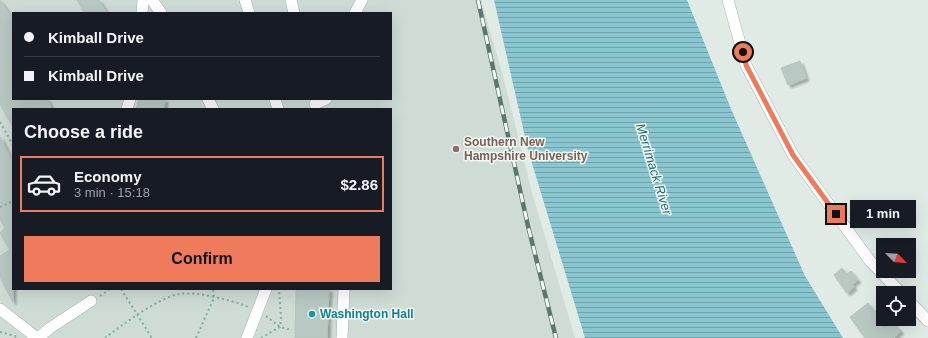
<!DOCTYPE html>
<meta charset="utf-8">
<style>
body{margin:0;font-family:Arial,sans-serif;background:#20242c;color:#f1f3f6;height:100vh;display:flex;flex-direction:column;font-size:15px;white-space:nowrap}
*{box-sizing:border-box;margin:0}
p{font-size:13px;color:#9ea1a6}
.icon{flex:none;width:22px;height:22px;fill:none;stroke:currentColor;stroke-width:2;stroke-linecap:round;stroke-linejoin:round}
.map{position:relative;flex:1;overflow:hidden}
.drawer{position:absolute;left:12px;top:108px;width:380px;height:182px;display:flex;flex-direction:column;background:#171b24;border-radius:0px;box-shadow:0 4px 16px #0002}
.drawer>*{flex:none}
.top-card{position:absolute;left:12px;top:12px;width:380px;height:88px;border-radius:0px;box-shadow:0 4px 16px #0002;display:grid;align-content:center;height:88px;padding:0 12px;background:#171b24}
.needle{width:26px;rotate:114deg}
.tools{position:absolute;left:876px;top:238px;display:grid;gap:8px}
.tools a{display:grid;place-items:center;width:40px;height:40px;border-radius:0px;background:#171b24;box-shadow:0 4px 16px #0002;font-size:20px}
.end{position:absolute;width:18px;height:18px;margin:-9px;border:5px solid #ed7b5c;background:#111;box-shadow:0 0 0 2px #111}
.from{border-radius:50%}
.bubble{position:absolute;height:28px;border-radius:0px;background:#171b24;box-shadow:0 4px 16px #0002;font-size:13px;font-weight:800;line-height:28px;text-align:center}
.top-card b{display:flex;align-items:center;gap:14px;height:38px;font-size:15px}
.top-card b+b{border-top:1px solid #363941}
.top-card i{width:10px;height:10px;background:#f1f3f6}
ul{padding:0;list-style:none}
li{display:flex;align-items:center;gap:12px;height:56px;margin:0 8px 6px;padding:0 4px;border:2px solid transparent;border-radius:0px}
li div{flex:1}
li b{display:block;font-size:15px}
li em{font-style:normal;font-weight:800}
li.selected{border-color:#ed7b5c}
li>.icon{width:36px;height:36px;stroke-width:1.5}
h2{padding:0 12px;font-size:18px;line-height:48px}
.cta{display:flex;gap:8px;margin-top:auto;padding:8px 12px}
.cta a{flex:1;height:46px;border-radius:0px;background:#ed7b5c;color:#111;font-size:16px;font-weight:800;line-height:46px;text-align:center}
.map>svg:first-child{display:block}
.built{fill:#cfdbd5;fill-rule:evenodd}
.water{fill:url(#water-rules)}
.building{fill:#b9c8c2;stroke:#b3c4bd;filter:url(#shadow)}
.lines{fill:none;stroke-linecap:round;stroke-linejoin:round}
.minor-casing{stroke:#a4b3ad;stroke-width:12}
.path{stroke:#82ae9e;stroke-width:2;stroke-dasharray:2 3;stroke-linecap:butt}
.minor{stroke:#fff;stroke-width:11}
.rail-casing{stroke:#5c776e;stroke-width:4.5}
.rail{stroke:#f1f8f4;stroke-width:3;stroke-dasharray:9;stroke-linecap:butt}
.route{stroke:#ed7b5c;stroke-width:5}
.education-dot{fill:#8d6e63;stroke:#f1f8f4;stroke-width:1.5}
.culture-dot{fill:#0f9aa8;stroke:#f1f8f4;stroke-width:1.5}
.labels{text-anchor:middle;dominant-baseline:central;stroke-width:3;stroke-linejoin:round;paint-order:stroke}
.education-label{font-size:12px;font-weight:bold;fill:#785e54;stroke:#f1f8f4;text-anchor:start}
.culture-label{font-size:12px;font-weight:bold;fill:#0d838f;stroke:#f1f8f4;text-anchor:start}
.water-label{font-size:13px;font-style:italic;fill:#1e6975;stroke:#f1f8f4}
</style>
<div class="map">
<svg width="928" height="338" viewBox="0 0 928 338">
<defs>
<pattern id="water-rules" width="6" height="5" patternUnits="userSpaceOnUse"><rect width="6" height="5" fill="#8ac6cf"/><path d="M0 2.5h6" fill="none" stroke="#70a2a9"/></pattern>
<filter id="shadow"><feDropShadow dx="3" dy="3" stdDeviation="1" flood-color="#0004"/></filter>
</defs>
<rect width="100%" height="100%" fill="#e1ebe6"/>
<path class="built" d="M 0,0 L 481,0 L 502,72 L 531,189 L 575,338 L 0,338 ZM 13,13 L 391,13 L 391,99 L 13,99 ZM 13,109 L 391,109 L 391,289 L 13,289 Z"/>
<path class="water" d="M 494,0 L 687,0 L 731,109 L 805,276 L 843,338 L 585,338 L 528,150 Z"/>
<path class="building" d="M 0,0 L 13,19 L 13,99 L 47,99 L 52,109 L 13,109 L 13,127 L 0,104 Z
M 77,0 L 99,0 L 107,13 L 85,13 Z
M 800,61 L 806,78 L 788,85 L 781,68 Z
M 139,99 L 165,99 L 164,109 L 136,109 Z
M 0,137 L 13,162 L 13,302 L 0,277 L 0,256 L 10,250 L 0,233 L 5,228 L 0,219 Z
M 842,268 L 847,274 L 851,271 L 858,280 L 852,284 L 854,287 L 847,293 L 834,275 Z
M 296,289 L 329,289 L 327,338 L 295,338 Z
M 868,303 L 874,312 L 883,305 L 883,329 L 891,321 L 901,331 L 893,338 L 865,338 L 850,317 Z"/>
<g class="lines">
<g class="minor-casing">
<path id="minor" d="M 152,0 L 161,13
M 245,0 L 249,13
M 291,0 L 294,13
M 728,0 L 746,65 L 793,155 L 870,261 L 901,293
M 142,13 L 143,0
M 355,13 L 362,0
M 208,99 L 213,109
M 275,99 L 278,109
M 315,104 L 326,99
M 127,109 L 130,99
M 909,301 L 928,321
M 0,309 L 37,338
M 38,338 L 50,328 L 91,301
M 247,338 L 266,289
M 342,338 L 344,289"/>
</g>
<path class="path" d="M 0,122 L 13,145
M 0,207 L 13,201
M 121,289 L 152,338
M 100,296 L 110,289
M 266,316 L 280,327 L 292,330
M 0,332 L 18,337
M 105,338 C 122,325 158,298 179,294 C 196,291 232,300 248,307
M 196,338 L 214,298 L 213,289
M 261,338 L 280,327 L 281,317 L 279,289"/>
<use href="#minor" class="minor"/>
<g class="rail-casing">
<path id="rail" d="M 478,0 L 528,226 L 556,338"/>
</g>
<use href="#rail" class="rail"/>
</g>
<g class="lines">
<path class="route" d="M 743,52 L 746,65 L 793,155 L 836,214"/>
</g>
<circle class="education-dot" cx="456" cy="149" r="4"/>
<circle class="culture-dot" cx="312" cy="314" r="4"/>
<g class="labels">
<g class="education-label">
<text x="464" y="142">Southern New<tspan x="464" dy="14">Hampshire University</tspan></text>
</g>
<g class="culture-label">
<text x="320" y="314">Washington Hall</text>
</g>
<g class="water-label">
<text transform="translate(654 169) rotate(73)">Merrimack River</text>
</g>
</g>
</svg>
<div class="tools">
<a><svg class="needle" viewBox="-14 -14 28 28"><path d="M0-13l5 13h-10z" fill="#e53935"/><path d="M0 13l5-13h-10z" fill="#9ea1a6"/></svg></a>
<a><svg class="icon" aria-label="locate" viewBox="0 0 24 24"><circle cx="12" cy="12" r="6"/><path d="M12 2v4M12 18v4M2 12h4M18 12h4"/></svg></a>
</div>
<i class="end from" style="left:743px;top:52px"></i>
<i class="end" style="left:836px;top:214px"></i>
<div class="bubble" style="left:850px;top:200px;width:66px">1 min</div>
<div class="top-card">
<b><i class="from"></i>Kimball Drive</b>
<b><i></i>Kimball Drive</b>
</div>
<section class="drawer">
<h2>Choose a ride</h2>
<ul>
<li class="selected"><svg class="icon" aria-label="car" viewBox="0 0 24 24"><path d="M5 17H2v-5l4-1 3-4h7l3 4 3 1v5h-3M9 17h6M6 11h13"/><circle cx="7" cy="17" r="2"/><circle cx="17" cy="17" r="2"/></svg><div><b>Economy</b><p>3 min · 15:18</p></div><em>$2.86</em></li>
</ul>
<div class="cta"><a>Confirm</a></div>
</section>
</div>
